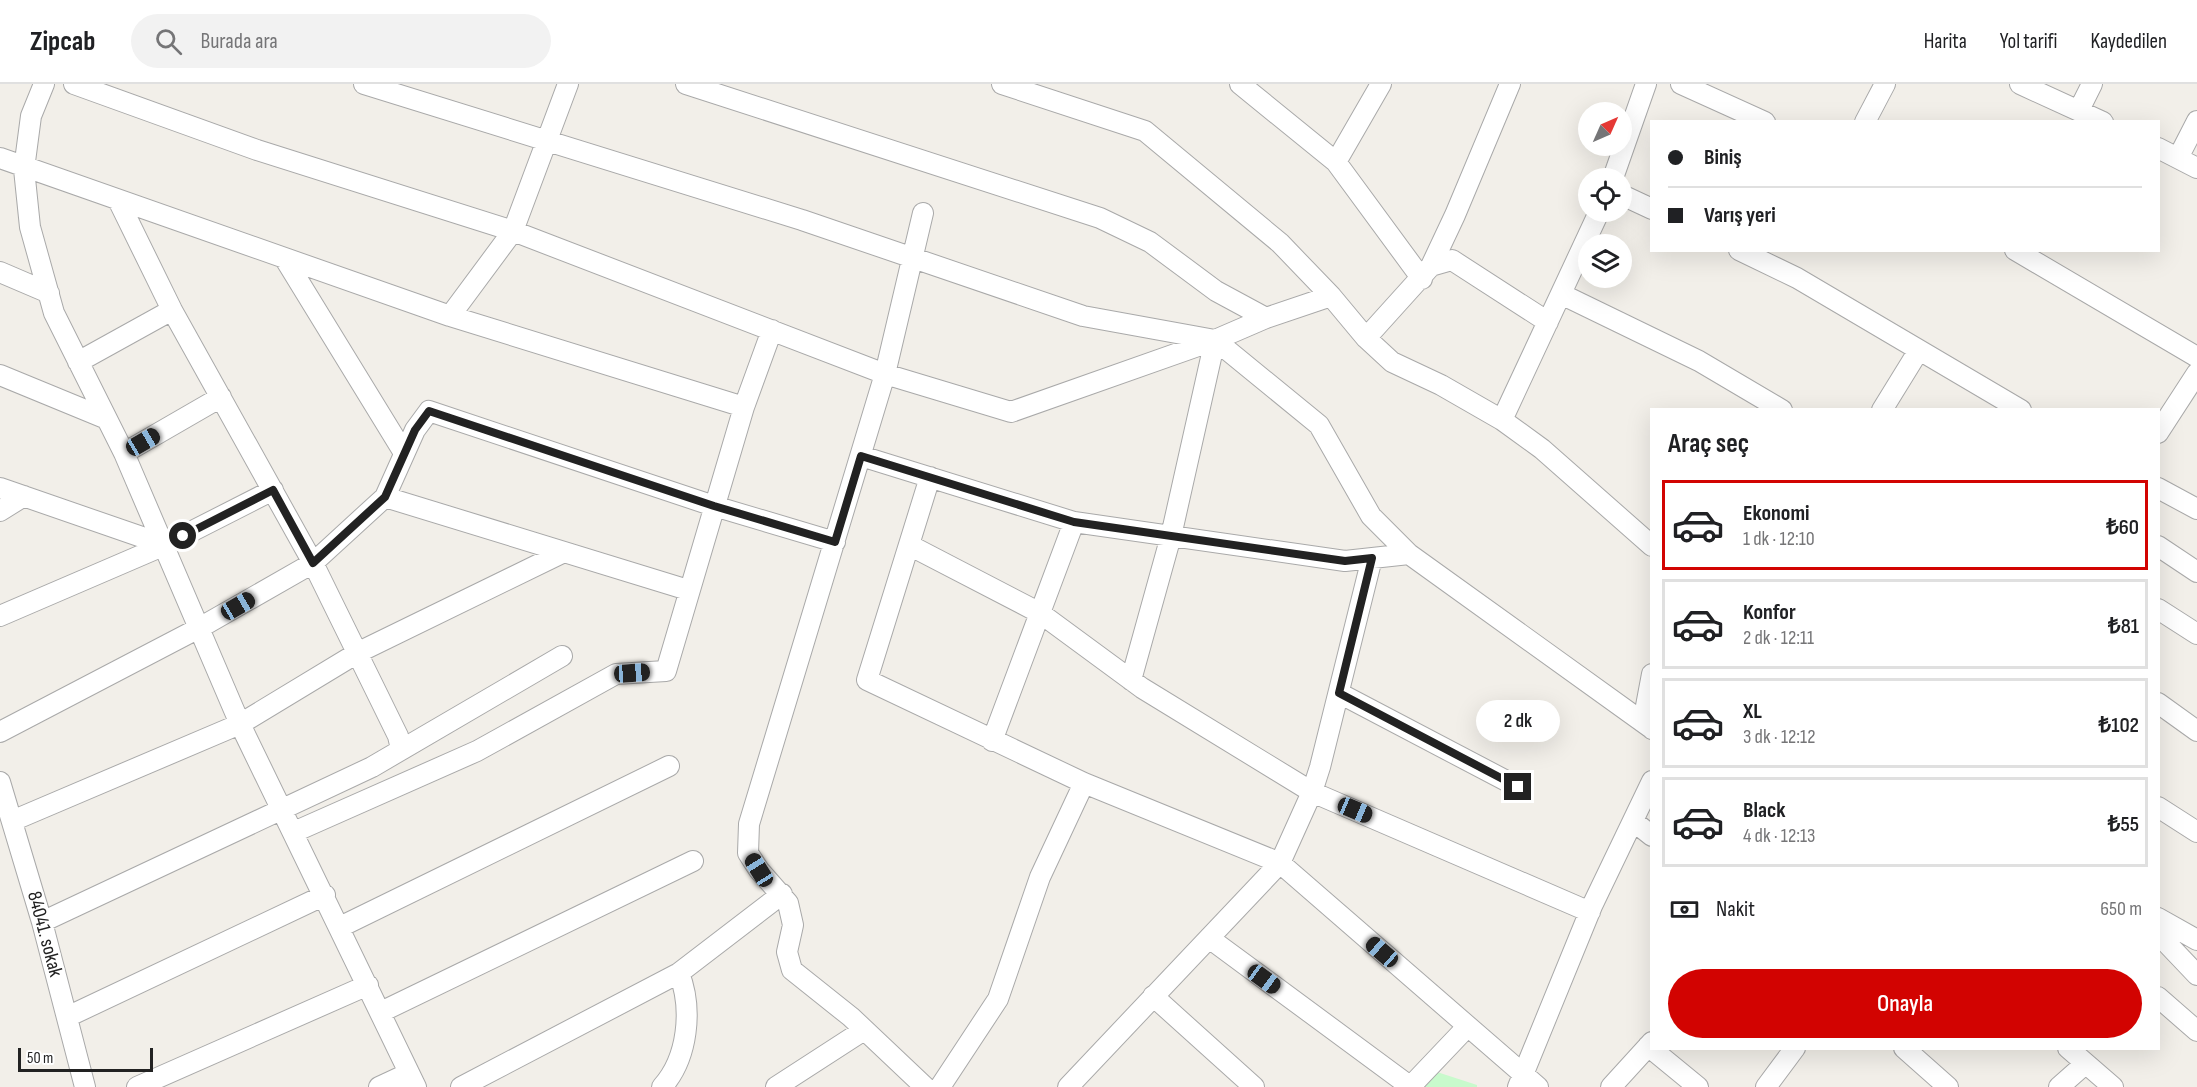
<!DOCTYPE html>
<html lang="tr">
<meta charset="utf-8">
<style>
body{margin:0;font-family:"Sofia Sans Condensed",sans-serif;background:#f2f2f2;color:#202124;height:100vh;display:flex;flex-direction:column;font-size:22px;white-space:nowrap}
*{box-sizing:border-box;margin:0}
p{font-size:20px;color:#757577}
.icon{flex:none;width:33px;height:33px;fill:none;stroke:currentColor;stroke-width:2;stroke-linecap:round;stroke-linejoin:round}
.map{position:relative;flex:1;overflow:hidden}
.side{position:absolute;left:1650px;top:324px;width:510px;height:642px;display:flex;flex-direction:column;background:#fff;border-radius:0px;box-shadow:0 6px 24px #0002}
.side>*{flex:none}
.banner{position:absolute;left:1650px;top:36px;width:510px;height:132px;border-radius:0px;box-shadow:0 6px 24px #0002;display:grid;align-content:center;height:132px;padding:0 18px;background:#fff}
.needle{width:39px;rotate:45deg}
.fabs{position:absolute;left:1578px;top:18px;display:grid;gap:12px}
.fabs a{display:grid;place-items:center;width:54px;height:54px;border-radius:50%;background:#fff;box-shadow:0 6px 24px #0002;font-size:30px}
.scale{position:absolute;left:18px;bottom:15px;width:135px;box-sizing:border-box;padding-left:6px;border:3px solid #222;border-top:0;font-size:16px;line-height:21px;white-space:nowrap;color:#222;-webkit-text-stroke:4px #fff;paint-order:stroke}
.end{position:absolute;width:27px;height:27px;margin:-14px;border:8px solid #222;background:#fff;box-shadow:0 0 0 3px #fff}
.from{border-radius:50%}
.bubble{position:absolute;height:42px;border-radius:21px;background:#fff;box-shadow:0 6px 24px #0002;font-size:20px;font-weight:600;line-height:42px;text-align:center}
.car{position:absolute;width:18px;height:36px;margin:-18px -9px;border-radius:8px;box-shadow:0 0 4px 2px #0007;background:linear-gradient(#222 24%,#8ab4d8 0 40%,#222 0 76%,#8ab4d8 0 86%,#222 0)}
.banner b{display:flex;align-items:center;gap:21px;height:57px;font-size:22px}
.banner b+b{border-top:2px solid #e0e0e0}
.banner i{width:15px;height:15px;background:#202124}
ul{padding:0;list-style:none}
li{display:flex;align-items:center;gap:18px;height:90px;margin:0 12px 9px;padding:0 6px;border:3px solid #e0e0e0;border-radius:0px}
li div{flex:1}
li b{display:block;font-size:22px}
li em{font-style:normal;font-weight:600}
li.active{border-color:#d20301}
li>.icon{width:54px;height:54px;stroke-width:1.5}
h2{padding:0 18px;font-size:27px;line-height:72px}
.pay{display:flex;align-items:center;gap:15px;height:66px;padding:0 18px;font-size:22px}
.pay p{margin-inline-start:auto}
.cta{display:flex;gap:12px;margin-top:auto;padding:12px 18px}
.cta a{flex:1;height:69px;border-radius:36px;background:#d20301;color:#fff;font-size:24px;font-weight:600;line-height:69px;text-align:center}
header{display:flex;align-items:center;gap:36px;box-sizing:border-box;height:84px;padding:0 30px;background:#fff;border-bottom:2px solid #e0e0e0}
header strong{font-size:28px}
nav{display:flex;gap:33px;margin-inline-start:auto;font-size:21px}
.search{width:420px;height:54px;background:#f2f2f2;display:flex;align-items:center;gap:15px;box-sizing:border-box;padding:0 21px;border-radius:33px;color:#757577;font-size:22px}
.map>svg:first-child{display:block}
.park{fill:#c8facc}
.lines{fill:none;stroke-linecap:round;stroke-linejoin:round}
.minor-casing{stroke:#a9a9a9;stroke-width:22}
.minor{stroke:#fff;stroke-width:20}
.route{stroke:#222;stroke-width:8}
.labels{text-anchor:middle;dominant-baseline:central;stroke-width:4.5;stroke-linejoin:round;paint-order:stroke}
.street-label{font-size:20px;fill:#222;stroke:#fff}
</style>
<header>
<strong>Zipcab</strong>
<div class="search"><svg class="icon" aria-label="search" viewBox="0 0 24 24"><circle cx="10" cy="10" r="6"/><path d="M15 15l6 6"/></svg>Burada ara</div>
<nav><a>Harita</a><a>Yol tarifi</a><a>Kaydedilen</a></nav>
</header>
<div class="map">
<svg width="2197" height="1003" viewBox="0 0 2197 1003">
<rect width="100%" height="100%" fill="#f2efe9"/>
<path class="park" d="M 1437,988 L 1477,1001 L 1477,1003 L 1423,1003 Z"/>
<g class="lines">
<g class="minor-casing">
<path id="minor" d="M 44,0 L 31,32 L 24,85 L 30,143 L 54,229 L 124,369 L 240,640 L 416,1003
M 74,0 L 257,66 L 513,147 L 885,290 L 1011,328 L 1215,256
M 364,0 L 802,136 L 1083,232 L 1215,256 L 1266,234
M 686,0 L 1100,134 L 1150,158 L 1216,207 L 1266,234 L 1331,212
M 1002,0 L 1145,47 L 1280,159 L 1331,212 L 1366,254 L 1392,278 L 1441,301 L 1502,336 L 1542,365 L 1652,462
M 1240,0 L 1336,78 L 1422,195
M 1681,0 L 1765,38
M 2020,0 L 2103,38
M 2079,26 L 2092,0
M 1865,38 L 1885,0
M 2158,64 L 2197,84
M 0,74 L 450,232 L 744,323
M 2178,74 L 2197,37
M 1336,78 L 1381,0
M 1613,94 L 1646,0
M 1622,111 L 1652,125
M 119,118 L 172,226 L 313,479 L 398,652 L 401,665
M 923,129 L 885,290 L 749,740 L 748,769 L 759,786 L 788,819 L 793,841 L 787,868 L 792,886 L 851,933 L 925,1003
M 1739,166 L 1797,194 L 2021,326
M 2015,166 L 2197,273
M 285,175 L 404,369
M 1431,182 L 1452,176 L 1548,238
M 0,188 L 49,209
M 1561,210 L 1699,277 L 1782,326
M 450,232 L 513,147 L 568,0
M 1366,254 L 1431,182 L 1455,131 L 1510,0
M 78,278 L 172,226
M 0,291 L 107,335
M 1882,326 L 1919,266
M 1502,336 L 1599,128
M 2158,349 L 2197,289
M 124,369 L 221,313
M 861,372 L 1074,438 L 1345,477 L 1409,470
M 930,393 L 867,596 L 1084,699 L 1280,779 L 1538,1003
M 0,404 L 165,461
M 2158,404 L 2197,425
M 385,413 L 688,506
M 0,427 L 24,412
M 909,461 L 1040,529 L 1142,604 L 1312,708 L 1590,828
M 2158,462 L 2197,488
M 2158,525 L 2197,550
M 0,532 L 165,461 L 273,406
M 1652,590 L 1646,622 L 1652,645
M 1131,596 L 1171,452 L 1215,256 L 1319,341 L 1371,432 L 1409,470 L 1651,644
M 1339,609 L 1518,703
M 2158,619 L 2197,647
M 0,648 L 201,543 L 313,479 L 385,413 L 415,346 L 429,327 L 714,422 L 835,458
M 992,657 L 1074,438
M 0,698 L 42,838 L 85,1003
M 2158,723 L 2197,748
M 12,737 L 240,640 L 359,568 L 564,468
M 1633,737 L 1652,752
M 294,748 L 477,667 L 616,590 L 666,587 L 744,323 L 772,246
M 2158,834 L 2197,856
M 42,838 L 372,683 L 562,572
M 340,843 L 669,682
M 2158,850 L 2197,891
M 1209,854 L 1411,1003
M 1153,912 L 1254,1003
M 2158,913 L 2197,947
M 381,928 L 693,777
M 67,933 L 325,811
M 1648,962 L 1698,1003
M 1904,964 L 1948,1003
M 2068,964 L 2113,1003
M 137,1003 L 368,901
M 379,1003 L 409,989
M 461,1003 L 679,889 L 782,810
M 662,1003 C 688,974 693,925 679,889
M 776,1003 L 864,946
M 940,1003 L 998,915 L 1040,793 L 1084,699
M 1068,1003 L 1280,779 L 1312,708 L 1320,683 L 1372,474
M 1410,1003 L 1467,943
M 1518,1003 L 1592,822 L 1652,697
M 1611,1003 L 1652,958
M 1766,1003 L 1795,964
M 2059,1003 L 2085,980"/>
</g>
<use href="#minor" class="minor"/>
</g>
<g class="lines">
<path class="route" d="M 183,452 L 273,406 L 313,479 L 385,413 L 415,346 L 429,327 L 714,422 L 835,458 L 861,372 L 1074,438 L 1345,477 L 1372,474 L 1339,609 L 1518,703"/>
</g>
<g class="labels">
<g class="street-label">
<text transform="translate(45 850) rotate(75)">84041. sokak</text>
</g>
</g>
</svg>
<div class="fabs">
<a><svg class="needle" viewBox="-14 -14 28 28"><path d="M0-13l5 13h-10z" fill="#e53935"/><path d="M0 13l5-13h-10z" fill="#757577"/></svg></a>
<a><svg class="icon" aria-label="locate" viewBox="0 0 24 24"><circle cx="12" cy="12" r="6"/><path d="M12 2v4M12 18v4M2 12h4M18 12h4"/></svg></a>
<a><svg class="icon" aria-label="layers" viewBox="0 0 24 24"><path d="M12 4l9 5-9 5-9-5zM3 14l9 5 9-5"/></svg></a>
</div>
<div class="scale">50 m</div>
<i class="end from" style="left:183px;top:452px"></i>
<i class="end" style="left:1518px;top:703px"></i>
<div class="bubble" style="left:1476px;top:616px;width:84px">2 dk</div>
<i class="car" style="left:143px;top:358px;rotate:60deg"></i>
<i class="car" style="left:238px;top:522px;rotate:60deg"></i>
<i class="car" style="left:632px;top:589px;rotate:86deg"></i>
<i class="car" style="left:1355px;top:726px;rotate:113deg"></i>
<i class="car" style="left:759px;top:786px;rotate:328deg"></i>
<i class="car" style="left:1382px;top:868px;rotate:311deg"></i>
<i class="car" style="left:1264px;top:895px;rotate:126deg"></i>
<div class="banner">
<b><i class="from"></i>Biniş</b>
<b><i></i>Varış yeri</b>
</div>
<section class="side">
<h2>Araç seç</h2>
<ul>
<li class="active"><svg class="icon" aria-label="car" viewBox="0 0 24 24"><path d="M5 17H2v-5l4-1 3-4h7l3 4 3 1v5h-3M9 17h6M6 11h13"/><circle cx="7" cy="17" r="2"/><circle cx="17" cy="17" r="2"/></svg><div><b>Ekonomi</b><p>1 dk · 12:10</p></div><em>₺60</em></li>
<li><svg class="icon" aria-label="car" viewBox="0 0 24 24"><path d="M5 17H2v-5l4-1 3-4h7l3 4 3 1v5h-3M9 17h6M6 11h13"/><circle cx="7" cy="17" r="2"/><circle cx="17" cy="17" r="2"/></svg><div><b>Konfor</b><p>2 dk · 12:11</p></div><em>₺81</em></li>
<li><svg class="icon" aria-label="car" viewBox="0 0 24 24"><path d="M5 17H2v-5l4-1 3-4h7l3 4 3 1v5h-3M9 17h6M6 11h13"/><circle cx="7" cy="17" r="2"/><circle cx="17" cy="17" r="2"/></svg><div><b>XL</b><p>3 dk · 12:12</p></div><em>₺102</em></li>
<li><svg class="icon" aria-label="car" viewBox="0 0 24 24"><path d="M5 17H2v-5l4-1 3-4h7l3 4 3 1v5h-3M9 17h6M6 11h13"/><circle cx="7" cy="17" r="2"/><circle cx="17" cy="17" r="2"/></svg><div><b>Black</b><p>4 dk · 12:13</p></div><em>₺55</em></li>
</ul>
<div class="pay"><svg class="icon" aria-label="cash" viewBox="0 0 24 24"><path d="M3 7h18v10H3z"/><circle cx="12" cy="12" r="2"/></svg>Nakit<p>650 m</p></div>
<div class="cta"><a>Onayla</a></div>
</section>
</div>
